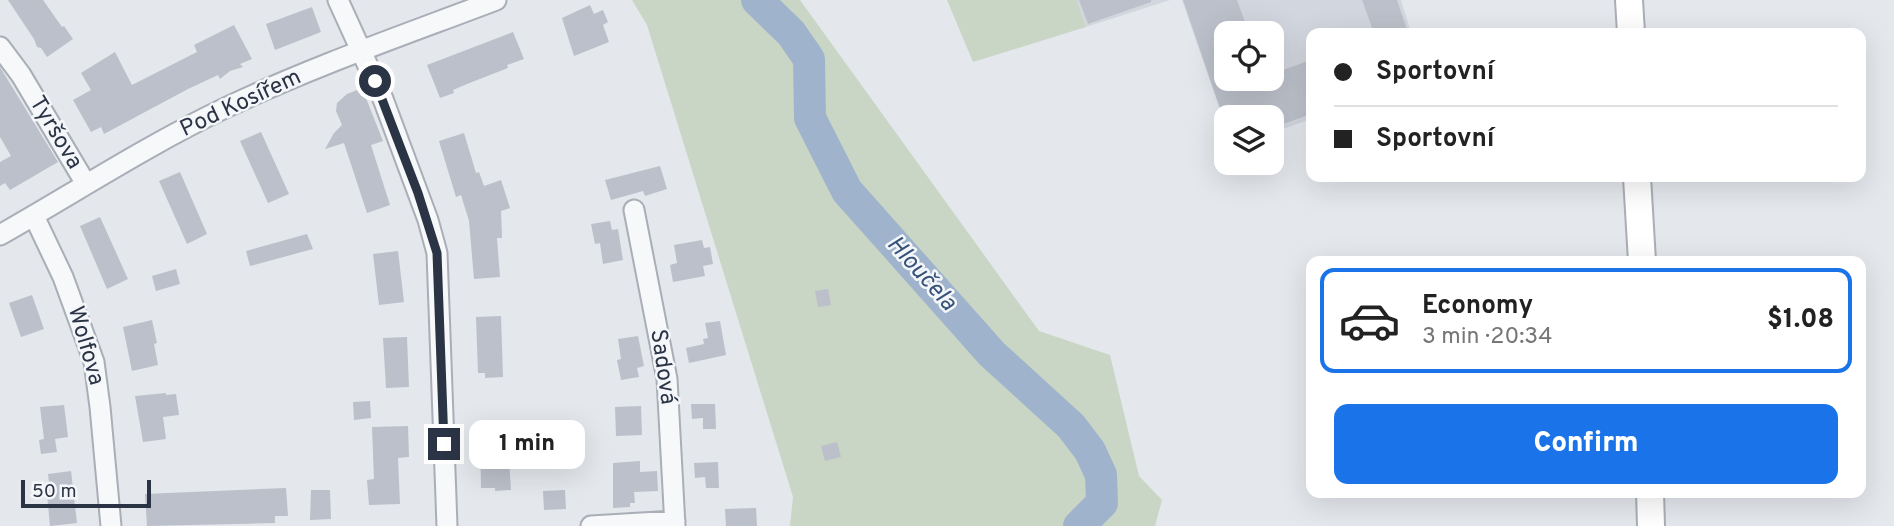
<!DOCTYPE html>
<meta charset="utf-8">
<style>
body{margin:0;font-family:Overpass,sans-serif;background:#f2f2f2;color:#222;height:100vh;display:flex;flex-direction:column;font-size:26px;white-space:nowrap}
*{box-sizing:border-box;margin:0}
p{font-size:23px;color:#767676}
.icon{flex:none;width:38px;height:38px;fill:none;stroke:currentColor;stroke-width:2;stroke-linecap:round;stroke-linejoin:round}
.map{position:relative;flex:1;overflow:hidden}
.details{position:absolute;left:1306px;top:256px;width:560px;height:242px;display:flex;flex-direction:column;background:#fff;border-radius:14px;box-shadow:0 7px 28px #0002}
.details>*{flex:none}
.guide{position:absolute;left:1306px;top:28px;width:560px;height:154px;border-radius:14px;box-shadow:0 7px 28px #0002;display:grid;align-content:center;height:154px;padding:0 28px;background:#fff}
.tools{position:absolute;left:1214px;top:21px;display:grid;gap:14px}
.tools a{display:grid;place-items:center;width:70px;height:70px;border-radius:14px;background:#fff;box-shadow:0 7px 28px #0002;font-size:35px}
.scale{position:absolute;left:21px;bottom:18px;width:130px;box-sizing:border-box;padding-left:7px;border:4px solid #2b3445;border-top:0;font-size:19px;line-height:24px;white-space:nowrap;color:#2b3445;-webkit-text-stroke:5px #f4f6f9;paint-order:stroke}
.end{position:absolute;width:32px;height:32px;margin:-16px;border:9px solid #2b3445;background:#fff;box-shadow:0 0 0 4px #fff}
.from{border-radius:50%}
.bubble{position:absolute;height:49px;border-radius:14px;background:#fff;box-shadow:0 7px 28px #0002;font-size:23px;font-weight:800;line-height:49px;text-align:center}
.guide b{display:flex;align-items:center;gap:24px;height:66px;font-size:26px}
.guide b+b{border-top:2px solid #e0e0e0}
.guide i{width:18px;height:18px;background:#222}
ul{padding:12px 0 0;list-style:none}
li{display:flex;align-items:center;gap:21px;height:105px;margin:0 14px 10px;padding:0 14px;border:4px solid transparent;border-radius:14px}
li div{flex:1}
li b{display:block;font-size:26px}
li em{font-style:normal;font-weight:800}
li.active{border-color:#1a73e8}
li>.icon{width:63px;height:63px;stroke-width:1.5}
.action{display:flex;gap:14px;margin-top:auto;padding:14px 28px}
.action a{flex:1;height:80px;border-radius:14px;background:#1a73e8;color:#fff;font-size:28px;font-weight:800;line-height:80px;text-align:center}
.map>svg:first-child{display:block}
.built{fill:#d2d6de;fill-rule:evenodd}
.green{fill:#c9d6c5}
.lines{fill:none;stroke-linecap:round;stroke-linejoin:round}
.river{stroke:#9fb4cc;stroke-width:32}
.building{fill:#bbc0ca}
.street-casing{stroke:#a9aeb7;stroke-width:23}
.secondary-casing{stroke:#a9aeb7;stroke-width:30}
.street{stroke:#f7f8fa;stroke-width:19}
.secondary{stroke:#fff;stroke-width:26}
.route{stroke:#2b3445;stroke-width:9}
.labels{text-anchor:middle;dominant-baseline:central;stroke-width:5;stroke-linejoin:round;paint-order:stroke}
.street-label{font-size:23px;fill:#2b3445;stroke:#f4f6f9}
.water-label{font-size:24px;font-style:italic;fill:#34527a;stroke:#f4f6f9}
</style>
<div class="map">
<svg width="1894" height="526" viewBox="0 0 1894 526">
<rect width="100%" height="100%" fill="#e4e7ec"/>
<path class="built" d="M 1077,0 L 1170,0 L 1086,27 Z
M 1182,0 L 1401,0 L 1411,33 L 1311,33 L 1311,119 L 1272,133 L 1272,117 L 1227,117 L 1227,130 ZM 1227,33 L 1272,33 L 1272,79 L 1227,79 Z"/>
<path class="green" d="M 632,0 L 800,0 L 1039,331 L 1110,355 L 1139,476 L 1162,500 L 1155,526 L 790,526 L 793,497 L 647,25 Z
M 947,0 L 1077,0 L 1086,27 L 973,62 Z"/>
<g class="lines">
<path class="river" d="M 757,0 L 791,33 L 809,59 L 810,118 L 847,191 L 992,354 L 1071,426 L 1090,451 L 1101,475 L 1102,503 L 1079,526"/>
</g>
<path class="building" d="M 8,0 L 43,0 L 62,27 L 64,26 L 73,39 L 47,57 L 41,48 L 37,47 L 34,39 Z
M 1079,0 L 1151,0 L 1151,2 L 1088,24 Z
M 1183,0 L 1237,0 L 1249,33 L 1227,33 L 1227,79 L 1272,79 L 1272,74 L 1311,60 L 1311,114 L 1272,128 L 1272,117 L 1223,117 Z
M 1362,0 L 1397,0 L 1408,33 L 1374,33 Z
M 590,5 L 594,14 L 603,10 L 608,22 L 603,25 L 609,42 L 574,56 L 562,18 Z
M 312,7 L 321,32 L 275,50 L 266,24 Z
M 234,25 L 252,59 L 240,64 L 243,67 L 230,71 L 220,79 L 218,75 L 188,89 L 104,134 L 101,127 L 91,132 L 73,100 L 91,90 L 81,73 L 115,52 L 132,85 L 197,52 L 194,45 Z
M 513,32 L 524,59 L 507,65 L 508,68 L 467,84 L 453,90 L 454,93 L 440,98 L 427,65 Z
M 0,67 L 58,162 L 10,190 L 5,183 L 0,186 L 0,162 L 11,156 L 0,137 Z
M 362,88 L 383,141 L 371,145 L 390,205 L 367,213 L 344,143 L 325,149 L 334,133 L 342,125 L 336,111 L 337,103 L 347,94 Z
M 261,132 L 289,194 L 268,203 L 240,141 Z
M 464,133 L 476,173 L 479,172 L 484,186 L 501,180 L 510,208 L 501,211 L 502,238 L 497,238 L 500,277 L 474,279 L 469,221 L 461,195 L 456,197 L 439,141 Z
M 660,166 L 667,189 L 645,196 L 643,191 L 611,200 L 605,180 Z
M 180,172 L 207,234 L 187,244 L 159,181 Z
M 100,217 L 128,279 L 107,289 L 80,226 Z
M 610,221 L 612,230 L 618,229 L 623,260 L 603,264 L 600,243 L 595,244 L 591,224 Z
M 307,234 L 313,249 L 250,266 L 246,251 Z
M 702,240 L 704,248 L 710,247 L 713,264 L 703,266 L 705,276 L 673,282 L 670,265 L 677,263 L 674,245 Z
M 398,251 L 404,302 L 379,305 L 373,254 Z
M 176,269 L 180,284 L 156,291 L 152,276 Z
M 828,289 L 831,305 L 818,307 L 815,291 Z
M 32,295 L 44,329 L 21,337 L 9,303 Z
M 501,316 L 503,377 L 485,378 L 485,373 L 478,373 L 476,317 Z
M 152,320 L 157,343 L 154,344 L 158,365 L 132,371 L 123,327 Z
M 720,321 L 726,355 L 689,363 L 686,348 L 704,344 L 703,339 L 708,338 L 705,323 Z
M 638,336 L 644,366 L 637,368 L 639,377 L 621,380 L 617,360 L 621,359 L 618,339 Z
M 407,337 L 409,387 L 386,388 L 383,338 Z
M 166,393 L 166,395 L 176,394 L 179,415 L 163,417 L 166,439 L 143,442 L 135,396 Z
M 370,401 L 371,418 L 354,420 L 353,402 Z
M 691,404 L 715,404 L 716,429 L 703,429 L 703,418 L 692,419 Z
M 64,405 L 68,437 L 55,439 L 57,452 L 41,454 L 39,440 L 44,439 L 40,407 Z
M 641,406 L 642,435 L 616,436 L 615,407 Z
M 408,426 L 409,457 L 398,458 L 400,504 L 369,505 L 367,480 L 374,479 L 372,427 Z
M 504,431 L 506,460 L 509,460 L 511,490 L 495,491 L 495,488 L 481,488 L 480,436 L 488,436 L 488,432 Z
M 837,442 L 841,457 L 825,461 L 821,446 Z
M 640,461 L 640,472 L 657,471 L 658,491 L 634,492 L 635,503 L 630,503 L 630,507 L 613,508 L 613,463 Z
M 718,462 L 719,488 L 706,488 L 705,477 L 695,478 L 694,463 Z
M 71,471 L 77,523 L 50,526 L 46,484 L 49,483 L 48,474 Z
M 286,488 L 288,516 L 275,516 L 275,523 L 147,526 L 145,494 Z
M 311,490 L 330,490 L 331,519 L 310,520 Z
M 565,490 L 566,509 L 544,510 L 543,491 Z
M 756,508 L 757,526 L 726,526 L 725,509 Z"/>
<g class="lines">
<g class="street-casing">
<path id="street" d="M 338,0 L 383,99 L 428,220 L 437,253 L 447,526
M 0,47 L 21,75 L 86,184
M 634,210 L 667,379 L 675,526
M 34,216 L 63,277 L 94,362 L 100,407 L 111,526
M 0,235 C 74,193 146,146 223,109 C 311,67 404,35 496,0
M 591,526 L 675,521"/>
</g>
<g class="secondary-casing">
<path id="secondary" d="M 1629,0 L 1631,33
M 1637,177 L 1642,261
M 1650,492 L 1651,526"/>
</g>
<use href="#street" class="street"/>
<use href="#secondary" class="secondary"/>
</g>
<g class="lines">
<path class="route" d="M 375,81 L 418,193 L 437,253 L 444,444"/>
</g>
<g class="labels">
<g class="street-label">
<text transform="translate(241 104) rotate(-25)">Pod Kosířem</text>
<text transform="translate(55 133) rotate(59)">Tyršova</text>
<text transform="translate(85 346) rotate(74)">Wolfova</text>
<text transform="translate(662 367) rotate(82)">Sadová</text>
</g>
<g class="water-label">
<text transform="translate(921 274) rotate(48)">Hloučela</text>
</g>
</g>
</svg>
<div class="tools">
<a><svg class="icon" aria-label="locate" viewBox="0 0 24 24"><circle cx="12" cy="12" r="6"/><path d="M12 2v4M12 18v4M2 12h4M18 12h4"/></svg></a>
<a><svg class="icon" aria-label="layers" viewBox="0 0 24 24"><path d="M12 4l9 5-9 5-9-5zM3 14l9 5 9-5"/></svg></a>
</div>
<div class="scale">50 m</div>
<i class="end from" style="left:375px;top:81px"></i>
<i class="end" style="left:444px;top:444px"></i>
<div class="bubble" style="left:469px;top:420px;width:116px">1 min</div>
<div class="guide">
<b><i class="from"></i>Sportovní</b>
<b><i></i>Sportovní</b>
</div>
<section class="details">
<ul>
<li class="active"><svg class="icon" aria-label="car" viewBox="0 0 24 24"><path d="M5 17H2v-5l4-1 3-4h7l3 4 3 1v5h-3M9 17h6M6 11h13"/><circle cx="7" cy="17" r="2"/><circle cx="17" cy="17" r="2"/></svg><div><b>Economy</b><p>3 min · 20:34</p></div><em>$1.08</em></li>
</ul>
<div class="action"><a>Confirm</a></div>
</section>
</div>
